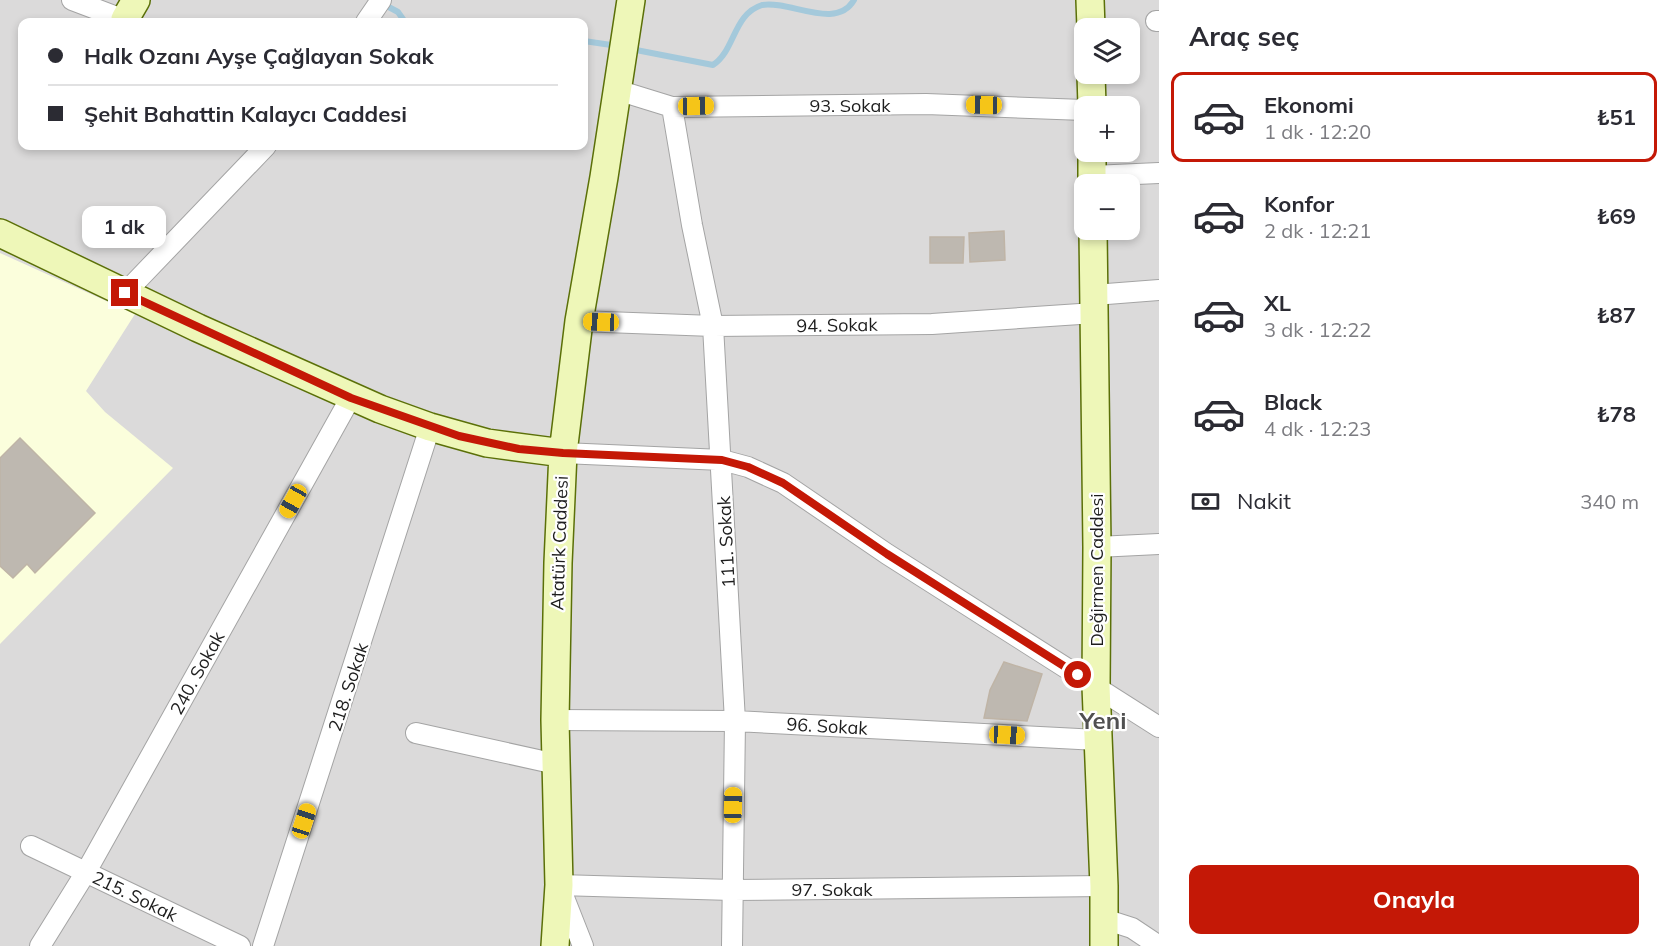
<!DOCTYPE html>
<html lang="tr">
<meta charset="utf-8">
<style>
body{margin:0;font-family:Mulish,sans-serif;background:#f7f7f7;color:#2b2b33;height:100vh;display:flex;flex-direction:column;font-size:22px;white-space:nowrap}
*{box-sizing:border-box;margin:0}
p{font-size:20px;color:#7c7c81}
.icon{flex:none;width:33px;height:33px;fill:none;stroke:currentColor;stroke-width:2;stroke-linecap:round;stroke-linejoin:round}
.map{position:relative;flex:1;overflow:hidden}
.side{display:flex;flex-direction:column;background:#fff;width:510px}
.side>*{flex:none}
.hud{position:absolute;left:18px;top:18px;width:570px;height:132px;border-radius:12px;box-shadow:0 3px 9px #0003;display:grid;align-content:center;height:132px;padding:0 30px;background:#fff}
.controls{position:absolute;left:1074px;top:18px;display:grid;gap:12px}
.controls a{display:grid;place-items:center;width:66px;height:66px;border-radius:12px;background:#fff;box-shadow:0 3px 9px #0003;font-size:30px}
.end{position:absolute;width:27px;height:27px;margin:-14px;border:8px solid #c41806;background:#fff;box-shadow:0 0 0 3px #fff}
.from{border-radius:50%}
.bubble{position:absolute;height:42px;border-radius:12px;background:#fff;box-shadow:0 3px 9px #0003;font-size:20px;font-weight:700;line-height:42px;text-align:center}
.car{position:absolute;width:18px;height:36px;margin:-18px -9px;border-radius:8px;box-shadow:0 0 4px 2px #0007;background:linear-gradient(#f5c518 24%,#345 0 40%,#f5c518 0 76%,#345 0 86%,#f5c518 0)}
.hud b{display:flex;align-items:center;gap:21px;height:57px;font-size:22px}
.hud b+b{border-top:2px solid #e1e1e2}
.hud i{width:15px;height:15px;background:#2b2b33}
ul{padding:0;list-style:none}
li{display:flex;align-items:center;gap:18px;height:90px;margin:0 12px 9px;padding:0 18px;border:3px solid transparent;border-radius:12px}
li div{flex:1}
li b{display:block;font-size:22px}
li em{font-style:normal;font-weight:700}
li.active{border-color:#c41806}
li>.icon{width:54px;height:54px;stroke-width:1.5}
h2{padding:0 30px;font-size:27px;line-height:72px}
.pay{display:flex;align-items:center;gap:15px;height:66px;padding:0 30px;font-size:22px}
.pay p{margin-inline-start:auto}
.button{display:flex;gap:12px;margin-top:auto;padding:12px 30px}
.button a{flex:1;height:69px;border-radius:12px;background:#c41806;color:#fff;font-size:24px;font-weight:700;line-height:69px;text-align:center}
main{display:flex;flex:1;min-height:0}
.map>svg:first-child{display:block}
.residential{fill:#dbdada;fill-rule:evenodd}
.education{fill:#fbfedc}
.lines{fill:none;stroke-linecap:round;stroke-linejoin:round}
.stream{stroke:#a4c9db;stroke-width:6}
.building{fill:#beb8b0;stroke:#bfb4a6;stroke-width:1.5}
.street-casing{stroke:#a4a4a4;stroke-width:22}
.secondary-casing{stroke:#5b7008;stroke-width:30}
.street{stroke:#fff;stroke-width:20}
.secondary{stroke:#eef7b8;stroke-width:27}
.route{stroke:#c41806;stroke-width:8}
.labels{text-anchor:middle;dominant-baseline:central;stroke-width:4.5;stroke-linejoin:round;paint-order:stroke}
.street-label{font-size:18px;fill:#1d1d1d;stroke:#fff}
.district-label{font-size:24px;font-weight:bold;fill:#505050;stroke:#fff}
</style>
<main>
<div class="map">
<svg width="1159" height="946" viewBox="0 0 1159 946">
<rect width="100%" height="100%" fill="#eeebe3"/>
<path class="residential" d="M 0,0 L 1159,0 L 1159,946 L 0,946 ZM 22,22 L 584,22 L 584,146 L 22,146 ZM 1084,28 L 1130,28 L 1130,74 L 1084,74 ZM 1084,106 L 1130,106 L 1130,152 L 1084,152 ZM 1084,184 L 1130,184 L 1130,230 L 1084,230 Z"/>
<path class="education" d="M 0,253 L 135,314 L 86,391 L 105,412 L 173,468 L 0,644 Z"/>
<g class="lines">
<path class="stream" d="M 383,4 L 398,12 L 405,22
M 584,41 L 618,46
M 631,49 L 713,65 C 735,51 733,14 762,5 C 790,0 836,31 854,0"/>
</g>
<path class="building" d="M 1004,231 L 1005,260 L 970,262 L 969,233 Z
M 930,237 L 964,237 L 963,263 L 930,263 Z
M 20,438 L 95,513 L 35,573 L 27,564 L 13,578 L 0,566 L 0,458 Z
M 1004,662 L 1042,674 L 1027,721 L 984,718 L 990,690 Z"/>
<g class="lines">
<g class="street-casing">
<path id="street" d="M 72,0 L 130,22
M 1156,21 L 1159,21
M 366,22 L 381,0
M 617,90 L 672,107 L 926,104 L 1084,110
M 672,107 L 692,225 L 713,326 L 735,721 L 732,946
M 1092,176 L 1159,173
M 125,293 L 266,146
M 1094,295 L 1159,290
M 579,321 L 713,326 L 932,324 L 1095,313
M 563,453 L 722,460 L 748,467 L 783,483 L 887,554 L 1159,727
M 1097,547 L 1159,544
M 555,720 L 735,721 L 1098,740
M 416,733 L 556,764
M 31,846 L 240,946
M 1104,919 L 1132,928 L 1159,946
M 40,946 L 86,872 L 351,397
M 263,946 L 430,427
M 583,946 L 559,885 L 732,890 L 1104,886"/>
</g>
<g class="secondary-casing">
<path id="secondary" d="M 1090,0 L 1091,28
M 125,19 L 136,0
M 1091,74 L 1092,106
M 1092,152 L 1092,184
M 1093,230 L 1097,547 L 1096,686 L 1104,886 L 1104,946
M 0,233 L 198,328 L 380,409 L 430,427 L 487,443 L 563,453
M 555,946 L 559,885 L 555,720 L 558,563 L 563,453 L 579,321 L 604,177 L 631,0"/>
</g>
<use href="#street" class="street"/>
<use href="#secondary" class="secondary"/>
</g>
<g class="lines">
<path class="route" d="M 125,293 L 351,398 L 459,436 L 519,449 L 563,453 L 722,460 L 748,467 L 783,483 L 887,554 L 1078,675"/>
</g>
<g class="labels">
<g class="street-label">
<text x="850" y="105">93. Sokak</text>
<text transform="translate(837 325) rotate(-1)">94. Sokak</text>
<text transform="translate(726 542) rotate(-93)">111. Sokak</text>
<text transform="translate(559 543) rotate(-88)">Atatürk Caddesi</text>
<text transform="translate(1096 570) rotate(-90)">Değirmen Caddesi</text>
<text transform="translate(197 673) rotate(-61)">240. Sokak</text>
<text transform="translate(348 687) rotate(-72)">218. Sokak</text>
<text transform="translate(827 726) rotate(3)">96. Sokak</text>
<text x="832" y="889">97. Sokak</text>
<text transform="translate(135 896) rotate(26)">215. Sokak</text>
</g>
<g class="district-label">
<text x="1103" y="720">Yeni</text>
</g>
</g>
</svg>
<div class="controls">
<a><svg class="icon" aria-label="layers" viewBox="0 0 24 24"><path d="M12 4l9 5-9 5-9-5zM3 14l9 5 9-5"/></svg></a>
<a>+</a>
<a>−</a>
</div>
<i class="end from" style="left:1078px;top:675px"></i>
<i class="end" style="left:125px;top:293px"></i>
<div class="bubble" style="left:82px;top:206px;width:84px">1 dk</div>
<i class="car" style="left:984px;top:105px;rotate:271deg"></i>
<i class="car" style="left:696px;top:106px;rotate:89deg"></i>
<i class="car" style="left:601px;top:322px;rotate:272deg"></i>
<i class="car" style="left:293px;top:501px;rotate:209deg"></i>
<i class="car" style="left:1007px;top:735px;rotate:93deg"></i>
<i class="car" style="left:733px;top:805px;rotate:1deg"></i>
<i class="car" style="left:304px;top:821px;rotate:18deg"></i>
<div class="hud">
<b><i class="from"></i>Halk Ozanı Ayşe Çağlayan Sokak</b>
<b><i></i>Şehit Bahattin Kalaycı Caddesi</b>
</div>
</div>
<section class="side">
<h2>Araç seç</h2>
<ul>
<li class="active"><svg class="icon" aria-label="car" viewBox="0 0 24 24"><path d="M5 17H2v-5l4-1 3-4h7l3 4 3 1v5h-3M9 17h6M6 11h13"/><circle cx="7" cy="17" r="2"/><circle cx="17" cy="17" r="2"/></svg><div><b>Ekonomi</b><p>1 dk · 12:20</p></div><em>₺51</em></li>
<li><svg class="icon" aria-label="car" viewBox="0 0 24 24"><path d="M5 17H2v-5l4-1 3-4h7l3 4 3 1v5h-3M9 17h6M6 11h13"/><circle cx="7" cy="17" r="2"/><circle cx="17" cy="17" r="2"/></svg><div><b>Konfor</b><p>2 dk · 12:21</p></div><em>₺69</em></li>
<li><svg class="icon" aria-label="car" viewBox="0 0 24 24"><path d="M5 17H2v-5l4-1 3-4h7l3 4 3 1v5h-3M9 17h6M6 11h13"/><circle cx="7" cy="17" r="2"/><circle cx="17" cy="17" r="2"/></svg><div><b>XL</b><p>3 dk · 12:22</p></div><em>₺87</em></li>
<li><svg class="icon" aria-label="car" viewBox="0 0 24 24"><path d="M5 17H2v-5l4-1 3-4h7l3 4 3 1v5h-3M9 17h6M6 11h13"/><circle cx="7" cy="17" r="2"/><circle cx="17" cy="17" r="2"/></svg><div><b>Black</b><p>4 dk · 12:23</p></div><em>₺78</em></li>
</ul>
<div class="pay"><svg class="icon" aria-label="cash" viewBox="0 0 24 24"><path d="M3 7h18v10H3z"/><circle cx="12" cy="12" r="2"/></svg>Nakit<p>340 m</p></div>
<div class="button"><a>Onayla</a></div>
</section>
</main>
